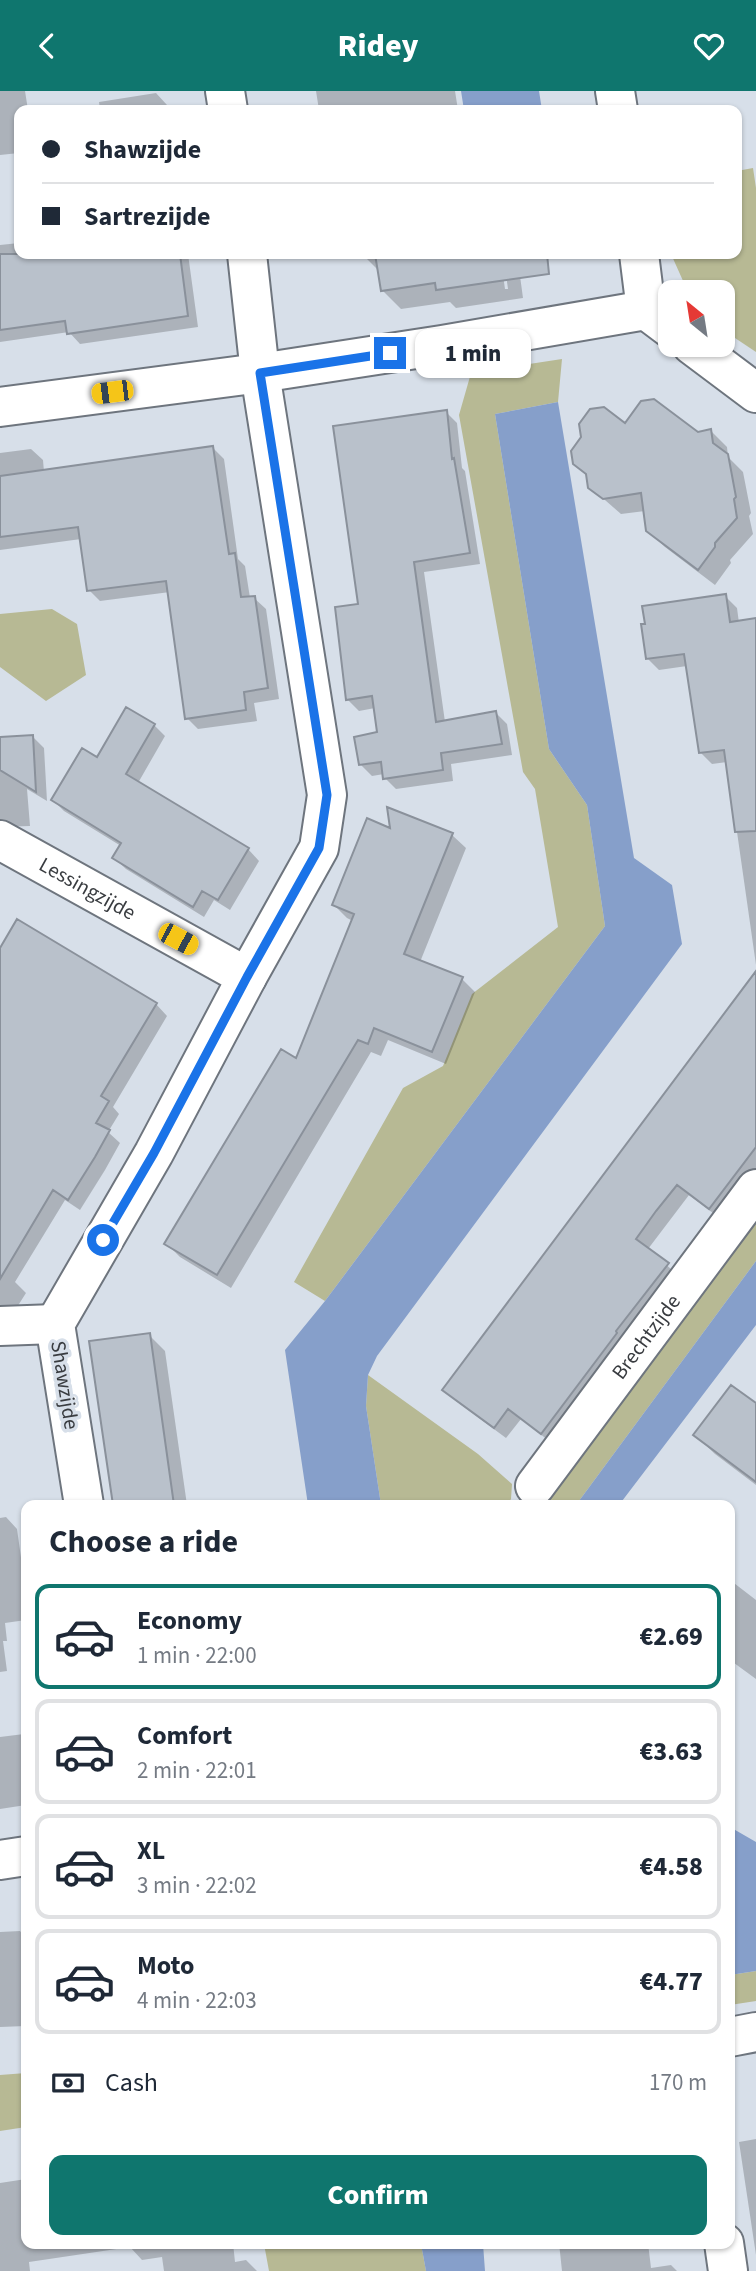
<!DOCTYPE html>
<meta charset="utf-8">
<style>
body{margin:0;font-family:"Source Sans 3",sans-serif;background:#f6f6f7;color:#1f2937;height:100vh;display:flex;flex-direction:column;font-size:26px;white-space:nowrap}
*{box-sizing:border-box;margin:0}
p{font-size:23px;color:#747a83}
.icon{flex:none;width:38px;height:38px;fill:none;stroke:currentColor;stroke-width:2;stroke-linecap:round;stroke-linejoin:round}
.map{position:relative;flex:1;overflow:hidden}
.drawer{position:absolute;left:21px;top:1409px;width:714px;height:749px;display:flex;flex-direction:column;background:#fff;border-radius:14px;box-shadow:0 2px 5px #0004}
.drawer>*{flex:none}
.banner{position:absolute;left:14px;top:14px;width:728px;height:154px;border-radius:14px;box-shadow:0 2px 5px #0004;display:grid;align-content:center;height:154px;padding:0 28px;background:#fff}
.needle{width:46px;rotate:330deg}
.controls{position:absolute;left:658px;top:189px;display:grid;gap:14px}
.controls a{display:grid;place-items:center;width:77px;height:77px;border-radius:14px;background:#fff;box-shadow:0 2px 5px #0004;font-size:35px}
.end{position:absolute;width:32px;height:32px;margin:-16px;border:9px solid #1a73e8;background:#fff;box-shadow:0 0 0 4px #fff}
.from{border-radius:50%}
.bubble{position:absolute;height:49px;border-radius:14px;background:#fff;box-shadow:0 2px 5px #0004;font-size:23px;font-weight:800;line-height:49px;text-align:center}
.car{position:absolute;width:21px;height:42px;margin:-21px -10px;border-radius:9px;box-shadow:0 0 5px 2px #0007;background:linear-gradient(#f5c518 24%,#345 0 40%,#f5c518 0 76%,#345 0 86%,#f5c518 0)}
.banner b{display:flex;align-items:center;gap:24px;height:66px;font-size:26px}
.banner b+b{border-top:2px solid #e0e1e3}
.banner i{width:18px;height:18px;background:#1f2937}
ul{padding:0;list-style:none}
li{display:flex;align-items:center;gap:21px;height:105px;margin:0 14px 10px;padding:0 14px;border:4px solid #e0e1e3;border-radius:14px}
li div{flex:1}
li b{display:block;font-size:26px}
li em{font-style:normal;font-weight:800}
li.current{border-color:#0f766e}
li>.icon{width:63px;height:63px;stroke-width:1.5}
h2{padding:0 28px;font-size:32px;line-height:84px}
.pay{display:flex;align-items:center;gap:18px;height:77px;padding:0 28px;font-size:26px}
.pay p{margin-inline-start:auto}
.primary-button{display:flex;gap:14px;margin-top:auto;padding:14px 28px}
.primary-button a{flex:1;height:80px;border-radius:14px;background:#0f766e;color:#fff;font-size:28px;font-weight:800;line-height:80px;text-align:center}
header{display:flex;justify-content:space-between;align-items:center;height:91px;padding:0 28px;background:#0f766e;color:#fff;font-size:32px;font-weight:800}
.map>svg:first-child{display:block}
.green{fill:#b7b994}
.water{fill:#869fca}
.shadow{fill:#0003}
.building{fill:#b9c1cb;stroke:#8a919b;stroke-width:2}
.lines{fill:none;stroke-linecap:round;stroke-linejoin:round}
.minor-casing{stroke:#6e757e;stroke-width:42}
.minor{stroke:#fff;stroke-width:38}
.route{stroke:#1a73e8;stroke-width:9}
.labels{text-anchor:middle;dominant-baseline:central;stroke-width:7;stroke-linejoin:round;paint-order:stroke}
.street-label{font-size:21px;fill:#393c40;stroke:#d7dfe9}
</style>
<header><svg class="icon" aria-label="back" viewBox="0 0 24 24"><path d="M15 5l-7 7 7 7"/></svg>Ridey<svg class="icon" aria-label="heart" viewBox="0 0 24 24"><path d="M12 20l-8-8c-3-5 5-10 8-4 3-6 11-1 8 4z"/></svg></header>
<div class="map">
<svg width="756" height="2180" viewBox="0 0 756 2180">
<rect width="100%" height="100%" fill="#d7dfe9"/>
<path class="green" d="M 753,77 L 756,97 L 756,261 L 723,239 L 723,201 L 688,201 L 671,163 L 737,163 L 737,80 Z
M 562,268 L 558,311 L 495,323 L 549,658 L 587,714 L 605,835 L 325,1210 L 294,1191 L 403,997 L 443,975 L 472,903 L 558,836 L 535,698 L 523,681 L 459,324 L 471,282 Z
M 52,518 L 77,533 L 86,584 L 46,610 L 0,576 L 0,523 Z
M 756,1128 L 756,1170 L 576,1414 L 543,1414 Z
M 368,1284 L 478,1363 L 512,1393 L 511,1408 L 507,1414 L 381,1414 L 366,1315 Z
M 756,1880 L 756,1910 L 730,1914 L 730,1884 Z
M 26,1982 L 26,2036 L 0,2040 L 0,1984 Z
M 264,2153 L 421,2153 L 426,2180 L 269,2180 Z"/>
<path class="water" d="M 461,0 L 539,0 L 542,19 L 464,19 Z
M 558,311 L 634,767 L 672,794 L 682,853 L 377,1265 L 368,1284 L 366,1315 L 381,1414 L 308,1414 L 285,1259 L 325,1210 L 605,835 L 587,714 L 549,658 L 495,323 Z
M 756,1170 L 756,1234 L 619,1414 L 576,1414 Z
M 730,1736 L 756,1751 L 756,1880 L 730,1884 Z
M 421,2153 L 483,2153 L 485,2180 L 426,2180 Z"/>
<path class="shadow" d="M 0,0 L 25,0 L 28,19 L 19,19 L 19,62 L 0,64 Z
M 316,0 L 455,0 L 458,19 L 319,19 Z
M 156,2 L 167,14 L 168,19 L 100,19 L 99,11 Z
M 19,152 L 19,163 L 188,163 L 198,236 L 80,253 L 69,241 L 0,251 L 0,154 Z
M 362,163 L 500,163 L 505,198 L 508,198 L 503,163 L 517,163 L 523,207 L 456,217 L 450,211 L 401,218 L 382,199 L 380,181 Z
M 446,321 L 457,332 L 462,377 L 465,380 L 480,473 L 424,481 L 445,631 L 496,622 L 507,633 L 512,664 L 451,673 L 453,690 L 396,698 L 385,687 L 384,683 L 372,685 L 360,673 L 379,643 L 375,617 L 359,620 L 348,609 L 360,514 Z
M 626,334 L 697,342 L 711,340 L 727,356 L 728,366 L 743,381 L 751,422 L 749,425 L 753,443 L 730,469 L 731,472 L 715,494 L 665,456 L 648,440 L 645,420 L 621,423 L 590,396 L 588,386 L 574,372 Z
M 213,357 L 224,368 L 238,468 L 245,475 L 250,507 L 254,507 L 266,518 L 279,608 L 254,612 L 257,630 L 198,638 L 187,627 L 170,501 L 100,510 L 89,499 L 81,448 L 0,459 L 0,362 L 31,358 L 43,369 L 44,381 Z
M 725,505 L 737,517 L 739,532 L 756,529 L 756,874 L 727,671 L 712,673 L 700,661 L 687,575 L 659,579 L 647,567 Z
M 154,634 L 165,645 L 138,692 L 248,758 L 259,770 L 230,819 L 214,809 L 204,826 L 126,778 L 114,767 L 121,755 L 64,720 L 53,709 L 97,669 Z
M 32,645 L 44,657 L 47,710 L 27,698 L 30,735 L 0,736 L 0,647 Z
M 389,718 L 452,744 L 466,757 L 420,871 L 462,888 L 475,901 L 446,973 L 388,949 L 381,965 L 371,961 L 231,1197 L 180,1166 L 167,1153 L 297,970 L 353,830 L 347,827 L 334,814 L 392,740 Z
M 0,860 L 156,913 L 167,925 L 113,1016 L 119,1023 L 108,1041 L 120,1052 L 105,1079 L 80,1119 L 65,1109 L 15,1191 L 26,1202 L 12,1224 L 0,1229 Z
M 756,883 L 756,1083 L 721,1128 L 689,1104 L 648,1158 L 679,1185 L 553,1353 L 521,1328 L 506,1347 L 456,1310 L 444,1299 Z
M 149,1244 L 165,1260 L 187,1414 L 114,1414 Z
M 756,1314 L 756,1394 L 715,1363 L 695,1344 Z
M 6,1426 L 17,1438 L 26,1502 L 26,1529 L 5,1532 L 7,1550 L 3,1550 L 7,1580 L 0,1581 L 0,1427 Z
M 730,1489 L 756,1509 L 756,1588 L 730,1569 Z
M 24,1643 L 26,1645 L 26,1714 L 0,1718 L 0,1646 Z
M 20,1840 L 26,1847 L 26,1935 L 0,1936 L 0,1841 Z
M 756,2048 L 756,2164 L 739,2051 Z
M 26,2088 L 26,2152 L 233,2152 L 235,2171 L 246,2169 L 257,2180 L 164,2180 L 162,2166 L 142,2169 L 130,2156 L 29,2171 L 30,2180 L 0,2180 L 0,2092 Z
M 559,2152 L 648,2152 L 651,2177 L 671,2174 L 677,2180 L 562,2180 Z"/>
<path class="building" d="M 0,163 L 180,163 L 188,225 L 67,243 L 65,230 L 0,239 Z
M 375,163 L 547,163 L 549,183 L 436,199 L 435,192 L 381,200 Z
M 654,308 L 698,341 L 711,338 L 713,352 L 728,363 L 736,406 L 734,408 L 737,427 L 715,452 L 715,456 L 698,479 L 646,440 L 641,402 L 603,408 L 588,397 L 586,383 L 573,373 L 571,360 L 581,346 L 579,333 L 590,318 L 604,316 L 625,332 L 641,310 Z
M 447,319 L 452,368 L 454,367 L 470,462 L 414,471 L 436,631 L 496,620 L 502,653 L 441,662 L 443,679 L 383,688 L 381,671 L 359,674 L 354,646 L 377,641 L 372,605 L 346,609 L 335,516 L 358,513 L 333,335 Z
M 213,355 L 229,463 L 235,462 L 241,506 L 255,505 L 268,597 L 244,601 L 246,619 L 185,628 L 166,490 L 87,500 L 78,436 L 0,446 L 0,385 Z
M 726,503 L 730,531 L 756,527 L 756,740 L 735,741 L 724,659 L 699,662 L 684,563 L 646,568 L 641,533 L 645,533 L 642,515 Z
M 126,616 L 155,633 L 126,683 L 249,757 L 218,809 L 202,800 L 193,816 L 112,767 L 121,752 L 51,709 L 82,657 L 97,666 Z
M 33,644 L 36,701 L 0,679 L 0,646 Z
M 387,716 L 453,742 L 404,863 L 463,886 L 432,961 L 374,937 L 368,953 L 358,949 L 217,1184 L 164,1153 L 281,958 L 296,967 L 354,823 L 332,814 L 367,727 L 390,737 Z
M 17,828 L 157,912 L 101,1005 L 109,1010 L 96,1032 L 110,1039 L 95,1066 L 68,1109 L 53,1099 L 0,1188 L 0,857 Z
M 756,880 L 756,1056 L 709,1118 L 677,1094 L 656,1120 L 636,1148 L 669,1172 L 616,1240 L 617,1242 L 541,1343 L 508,1318 L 494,1337 L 442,1299 Z
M 150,1242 L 174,1414 L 113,1414 L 89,1250 Z
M 731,1294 L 756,1312 L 756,1391 L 693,1344 Z"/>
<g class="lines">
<g class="minor-casing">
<g id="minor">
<path d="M 225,0 L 228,19"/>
<path d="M 615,0 L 618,19"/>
<path d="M 639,163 L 646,219 L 670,237"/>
<path d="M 692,254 L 756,302"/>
<path d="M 0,316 L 260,282 L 442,254 L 646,219"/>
<path id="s1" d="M 0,749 L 247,886"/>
<path d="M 0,1235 L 55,1233"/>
<path id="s2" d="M 535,1395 L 756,1098"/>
<path d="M 84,1414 L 55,1233 L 154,1062 L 247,886 L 319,757 L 327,704 L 260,282 L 247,163"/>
<path d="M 0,1769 L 26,1765"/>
<path d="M 730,1946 L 756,1941"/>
<path d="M 724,2152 L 728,2180"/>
</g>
</g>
<use href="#minor" class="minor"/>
</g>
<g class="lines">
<path class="route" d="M 103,1149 L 154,1062 L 247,886 L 319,757 L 327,704 L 260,282 L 390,262"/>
</g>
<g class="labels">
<g class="street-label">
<text stroke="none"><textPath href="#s1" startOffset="100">Lessingzijde</textPath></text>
<text stroke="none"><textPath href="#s2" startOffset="186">Brechtzijde</textPath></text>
<text transform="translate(65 1294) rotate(81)">Shawzijde</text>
</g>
</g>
</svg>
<div class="controls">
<a><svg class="needle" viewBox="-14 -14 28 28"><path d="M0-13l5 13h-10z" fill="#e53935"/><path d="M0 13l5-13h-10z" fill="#747a83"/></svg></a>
</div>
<i class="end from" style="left:103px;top:1149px"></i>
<i class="end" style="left:390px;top:262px"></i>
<div class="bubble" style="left:415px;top:238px;width:116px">1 min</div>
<i class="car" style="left:112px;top:301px;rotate:263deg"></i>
<i class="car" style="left:178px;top:848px;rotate:118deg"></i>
<div class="banner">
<b><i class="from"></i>Shawzijde</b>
<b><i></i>Sartrezijde</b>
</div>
<section class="drawer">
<h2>Choose a ride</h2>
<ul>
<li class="current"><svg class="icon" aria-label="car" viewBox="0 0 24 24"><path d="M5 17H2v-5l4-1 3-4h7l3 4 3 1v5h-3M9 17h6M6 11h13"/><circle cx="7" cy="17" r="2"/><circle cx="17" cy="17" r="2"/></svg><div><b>Economy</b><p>1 min · 22:00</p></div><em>€2.69</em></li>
<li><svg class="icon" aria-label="car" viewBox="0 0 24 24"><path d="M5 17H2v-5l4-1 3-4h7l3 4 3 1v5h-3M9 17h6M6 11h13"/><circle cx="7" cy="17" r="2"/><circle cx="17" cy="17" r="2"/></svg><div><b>Comfort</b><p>2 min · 22:01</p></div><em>€3.63</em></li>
<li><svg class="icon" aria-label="car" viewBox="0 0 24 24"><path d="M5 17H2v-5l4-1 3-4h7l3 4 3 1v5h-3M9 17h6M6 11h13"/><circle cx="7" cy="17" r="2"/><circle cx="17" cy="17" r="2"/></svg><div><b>XL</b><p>3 min · 22:02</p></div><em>€4.58</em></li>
<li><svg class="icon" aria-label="car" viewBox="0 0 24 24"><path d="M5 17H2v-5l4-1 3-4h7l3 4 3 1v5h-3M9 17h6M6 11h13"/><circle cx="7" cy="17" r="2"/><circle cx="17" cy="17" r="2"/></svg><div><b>Moto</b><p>4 min · 22:03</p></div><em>€4.77</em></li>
</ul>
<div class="pay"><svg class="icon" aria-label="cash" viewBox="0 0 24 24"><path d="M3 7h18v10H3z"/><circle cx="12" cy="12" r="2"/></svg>Cash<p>170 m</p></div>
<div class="primary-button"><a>Confirm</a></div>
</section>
</div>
